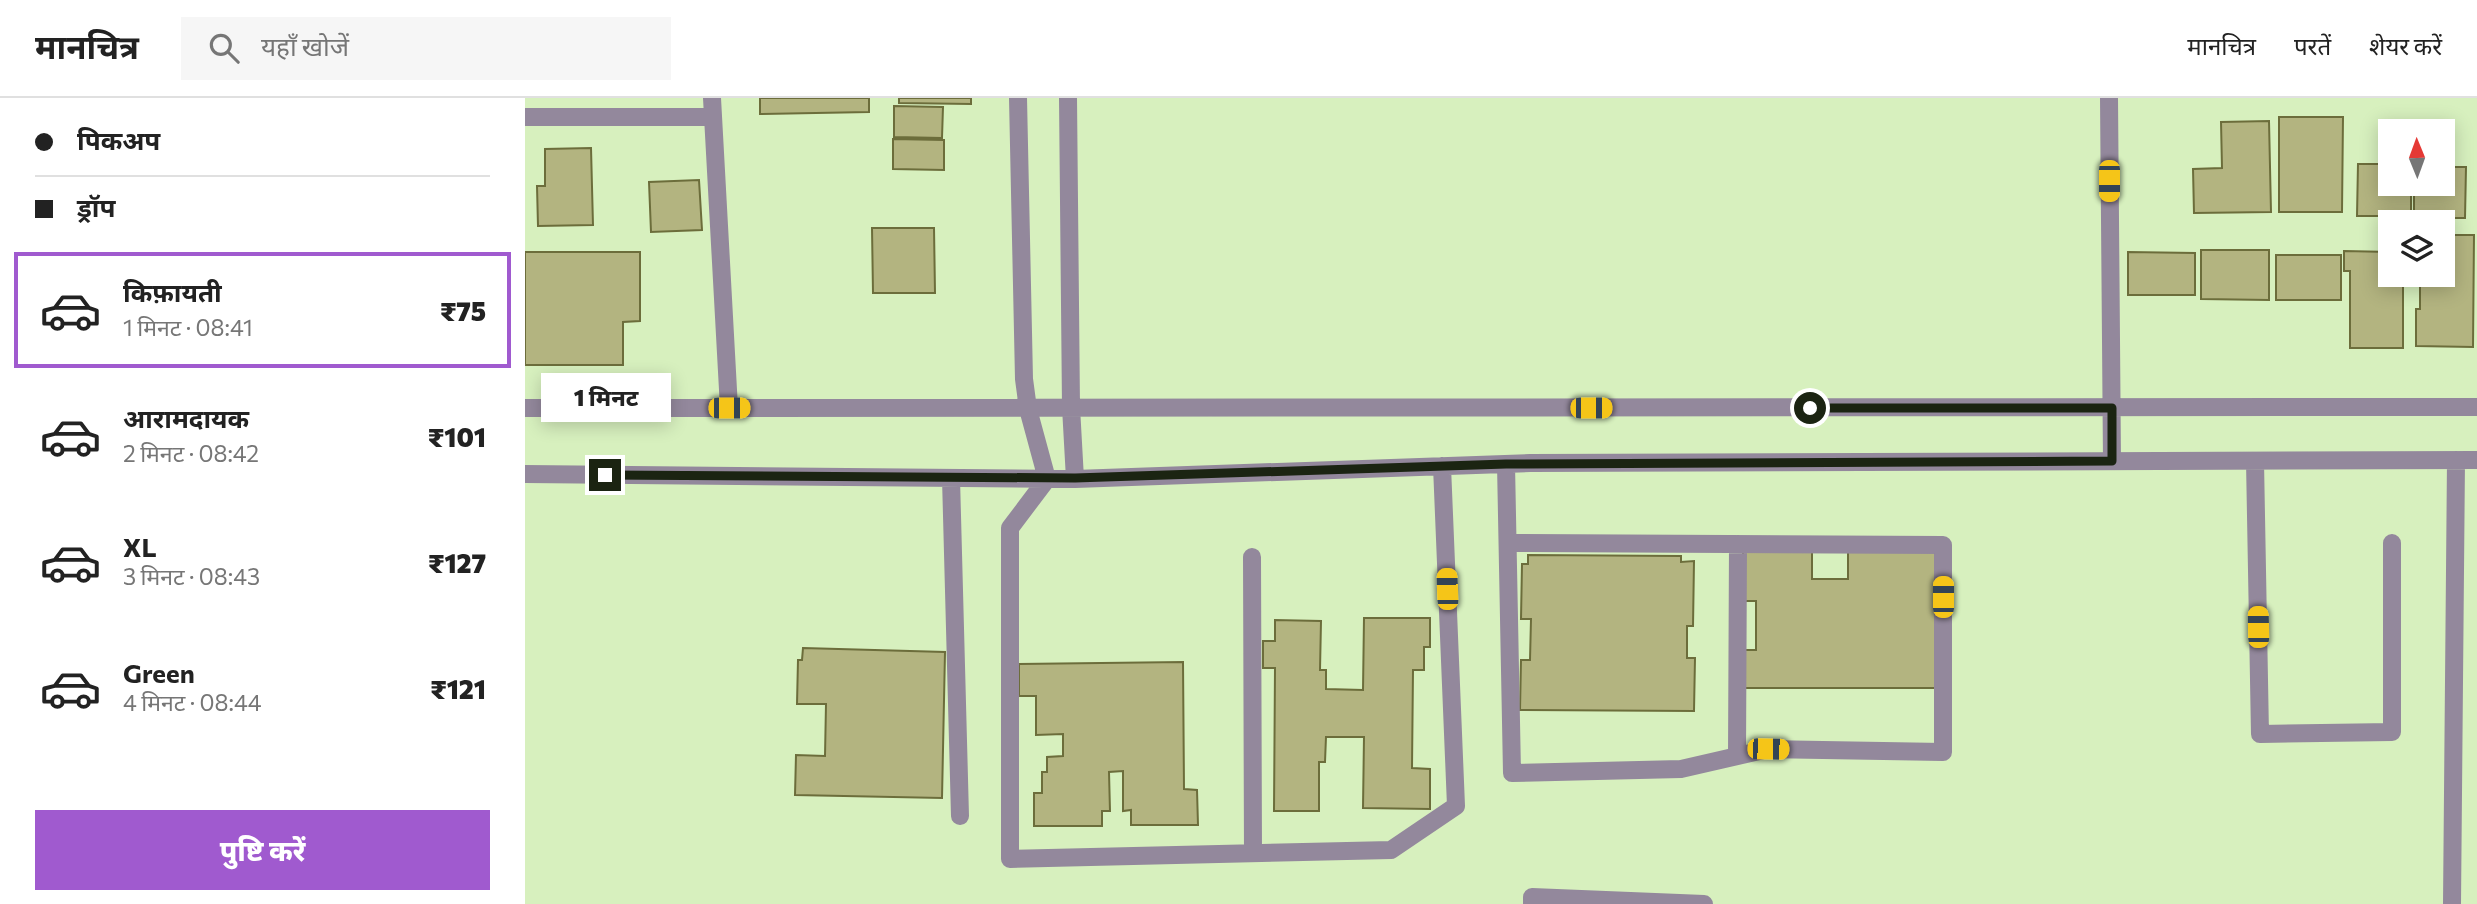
<!DOCTYPE html>
<html lang="hi">
<meta charset="utf-8">
<style>
body{margin:0;font-family:Commissioner,"Noto Sans Devanagari",sans-serif;background:#f6f6f6;color:#222;height:100vh;display:flex;flex-direction:column;font-size:26px;white-space:nowrap}
*{box-sizing:border-box;margin:0}
p{font-size:23px;color:#767676}
.icon{flex:none;width:38px;height:38px;fill:none;stroke:currentColor;stroke-width:2;stroke-linecap:round;stroke-linejoin:round}
.map{position:relative;flex:1;overflow:hidden}
.sheet{display:flex;flex-direction:column;background:#fff;width:525px}
.sheet>*{flex:none}
.hud{display:grid;align-content:center;height:154px;padding:0 35px;background:#fff}
.needle{width:46px;rotate:359deg}
.fabs{position:absolute;left:1853px;top:21px;display:grid;gap:14px}
.fabs a{display:grid;place-items:center;width:77px;height:77px;border-radius:0px;background:#fff;box-shadow:0 4px 18px #0003;font-size:35px}
.end{position:absolute;width:32px;height:32px;margin:-16px;border:9px solid #1b2412;background:#fff;box-shadow:0 0 0 4px #fff}
.from{border-radius:50%}
.bubble{position:absolute;height:49px;border-radius:0px;background:#fff;box-shadow:0 4px 18px #0003;font-size:23px;font-weight:800;line-height:49px;text-align:center}
.car{position:absolute;width:21px;height:42px;margin:-21px -10px;border-radius:9px;box-shadow:0 0 5px 2px #0007;background:linear-gradient(#f5c518 24%,#345 0 40%,#f5c518 0 76%,#345 0 86%,#f5c518 0)}
.hud b{display:flex;align-items:center;gap:24px;height:66px;font-size:26px}
.hud b+b{border-top:2px solid #e0e0e0}
.hud i{width:18px;height:18px;background:#222}
ul{padding:0;list-style:none}
li{display:flex;align-items:center;gap:21px;height:116px;margin:0 14px 10px;padding:0 21px;border:4px solid transparent;border-radius:0px}
li div{flex:1}
li b{display:block;font-size:26px}
li em{font-style:normal;font-weight:800}
li.selected{border-color:#a05acf}
li>.icon{width:63px;height:63px;stroke-width:1.5}
.cta{display:flex;gap:14px;margin-top:auto;padding:14px 35px}
.cta a{flex:1;height:80px;border-radius:0px;background:#a05acf;color:#fff;font-size:28px;font-weight:800;line-height:80px;text-align:center}
header{display:flex;align-items:center;gap:42px;box-sizing:border-box;height:98px;padding:0 35px;background:#fff;border-bottom:2px solid #e0e0e0}
header strong{font-size:33px}
nav{display:flex;gap:38px;margin-inline-start:auto;font-size:24px}
.search{width:490px;height:63px;background:#f6f6f6;display:flex;align-items:center;gap:18px;box-sizing:border-box;padding:0 24px;border-radius:0px;color:#767676;font-size:26px}
main{display:flex;flex:1;min-height:0}
.map>svg:first-child{display:block}
.building{fill:#b3b480;stroke:#6c6d3b;stroke-width:2}
.lines{fill:none;stroke-linecap:round;stroke-linejoin:round}
.minor{stroke:#93889c;stroke-width:18}
.route{stroke:#1b2412;stroke-width:9}
</style>
<header>
<strong>मानचित्र</strong>
<div class="search"><svg class="icon" aria-label="search" viewBox="0 0 24 24"><circle cx="10" cy="10" r="6"/><path d="M15 15l6 6"/></svg>यहाँ खोजें</div>
<nav><a>मानचित्र</a><a>परतें</a><a>शेयर करें</a></nav>
</header>
<main>
<section class="sheet">
<div class="hud">
<b><i class="from"></i>पिकअप</b>
<b><i></i>ड्रॉप</b>
</div>
<ul>
<li class="selected"><svg class="icon" aria-label="car" viewBox="0 0 24 24"><path d="M5 17H2v-5l4-1 3-4h7l3 4 3 1v5h-3M9 17h6M6 11h13"/><circle cx="7" cy="17" r="2"/><circle cx="17" cy="17" r="2"/></svg><div><b>किफ़ायती</b><p>1 मिनट · 08:41</p></div><em>₹75</em></li>
<li><svg class="icon" aria-label="car" viewBox="0 0 24 24"><path d="M5 17H2v-5l4-1 3-4h7l3 4 3 1v5h-3M9 17h6M6 11h13"/><circle cx="7" cy="17" r="2"/><circle cx="17" cy="17" r="2"/></svg><div><b>आरामदायक</b><p>2 मिनट · 08:42</p></div><em>₹101</em></li>
<li><svg class="icon" aria-label="car" viewBox="0 0 24 24"><path d="M5 17H2v-5l4-1 3-4h7l3 4 3 1v5h-3M9 17h6M6 11h13"/><circle cx="7" cy="17" r="2"/><circle cx="17" cy="17" r="2"/></svg><div><b>XL</b><p>3 मिनट · 08:43</p></div><em>₹127</em></li>
<li><svg class="icon" aria-label="car" viewBox="0 0 24 24"><path d="M5 17H2v-5l4-1 3-4h7l3 4 3 1v5h-3M9 17h6M6 11h13"/><circle cx="7" cy="17" r="2"/><circle cx="17" cy="17" r="2"/></svg><div><b>Green</b><p>4 मिनट · 08:44</p></div><em>₹121</em></li>
</ul>
<div class="cta"><a>पुष्टि करें</a></div>
</section>
<div class="map">
<svg width="1952" height="806" viewBox="0 0 1952 806">
<rect width="100%" height="100%" fill="#d7f0be"/>
<path class="building" d="M 235,0 L 344,0 L 344,14 L 235,16 Z
M 374,0 L 446,0 L 446,6 L 374,5 Z
M 369,8 L 418,9 L 417,40 L 369,39 Z
M 1754,19 L 1818,19 L 1817,114 L 1754,114 Z
M 1744,23 L 1746,114 L 1669,115 L 1668,71 L 1697,70 L 1696,24 Z
M 368,41 L 419,42 L 419,72 L 368,71 Z
M 66,50 L 68,127 L 13,128 L 12,88 L 20,88 L 20,51 Z
M 1833,66 L 1866,66 L 1866,86 L 1886,86 L 1886,118 L 1832,118 Z
M 1918,69 L 1941,69 L 1940,120 L 1889,120 L 1889,86 L 1918,86 Z
M 174,82 L 177,132 L 126,134 L 124,84 Z
M 347,130 L 409,130 L 410,195 L 348,195 Z
M 1918,137 L 1949,137 L 1948,249 L 1891,248 L 1891,211 L 1895,211 L 1895,177 L 1918,177 Z
M 1676,152 L 1744,152 L 1744,202 L 1676,201 Z
M 1819,153 L 1866,154 L 1866,177 L 1878,177 L 1878,250 L 1825,250 L 1825,173 L 1819,173 Z
M 0,154 L 115,154 L 115,223 L 98,224 L 98,267 L 0,267 Z
M 1603,154 L 1670,155 L 1670,197 L 1603,197 Z
M 1751,157 L 1816,157 L 1816,202 L 1751,202 Z
M 1218,454 L 1287,454 L 1287,481 L 1323,481 L 1323,454 L 1410,454 L 1410,590 L 1218,590 L 1218,552 L 1231,552 L 1231,503 L 1218,503 Z
M 1003,457 L 1156,458 L 1156,464 L 1169,463 L 1168,528 L 1162,528 L 1162,560 L 1170,560 L 1169,613 L 995,612 L 996,562 L 1005,562 L 1006,521 L 996,521 L 997,466 L 1003,466 Z
M 839,520 L 905,520 L 905,549 L 899,549 L 899,572 L 888,572 L 887,670 L 905,671 L 905,711 L 838,710 L 839,639 L 801,639 L 800,664 L 794,664 L 794,713 L 749,713 L 750,570 L 738,570 L 738,543 L 750,543 L 750,522 L 796,523 L 795,572 L 801,572 L 801,591 L 838,592 Z
M 278,550 L 420,554 L 417,700 L 270,697 L 271,657 L 300,658 L 301,606 L 272,606 L 273,562 L 277,562 Z
M 658,564 L 659,691 L 672,692 L 673,727 L 606,727 L 606,712 L 598,713 L 598,673 L 584,674 L 585,713 L 577,713 L 577,728 L 509,728 L 509,695 L 517,695 L 517,674 L 522,674 L 522,659 L 538,658 L 538,636 L 511,637 L 511,598 L 494,598 L 494,566 Z"/>
<g class="lines">
<path class="minor" d="M 187,0 L 204,310
M 493,0 L 499,281 L 503,311 L 522,381 L 485,430 L 485,761 L 866,752 L 931,708 L 917,368
M 543,0 L 546,309 L 550,381
M 1584,0 L 1587,363
M 0,19 L 187,19
M 0,310 L 1952,309
M 1730,363 L 1735,636 L 1867,634 L 1867,445
M 981,366 L 987,675 L 1156,671 L 1243,651 L 1418,654 L 1418,447 L 983,445
M 0,376 L 550,381 L 1005,365 L 1952,362
M 426,380 L 435,718
M 727,459 L 728,755
M 1212,657 L 1213,446
M 1007,806 L 1007,799 L 1179,806
M 1927,806 L 1931,362"/>
</g>
<g class="lines">
<path class="route" d="M 80,377 L 550,380 L 981,366 L 1587,363 L 1587,310 L 1285,310"/>
</g>
</svg>
<div class="fabs">
<a><svg class="needle" viewBox="-14 -14 28 28"><path d="M0-13l5 13h-10z" fill="#e53935"/><path d="M0 13l5-13h-10z" fill="#767676"/></svg></a>
<a><svg class="icon" aria-label="layers" viewBox="0 0 24 24"><path d="M12 4l9 5-9 5-9-5zM3 14l9 5 9-5"/></svg></a>
</div>
<i class="end from" style="left:1285px;top:310px"></i>
<i class="end" style="left:80px;top:377px"></i>
<div class="bubble" style="left:16px;top:275px;width:130px">1 मिनट</div>
<i class="car" style="left:1584px;top:83px;rotate:180deg"></i>
<i class="car" style="left:204px;top:310px;rotate:90deg"></i>
<i class="car" style="left:1066px;top:310px;rotate:90deg"></i>
<i class="car" style="left:922px;top:491px;rotate:358deg"></i>
<i class="car" style="left:1418px;top:499px;rotate:0deg"></i>
<i class="car" style="left:1733px;top:529px;rotate:359deg"></i>
<i class="car" style="left:1243px;top:651px;rotate:91deg"></i>
</div>
</main>
